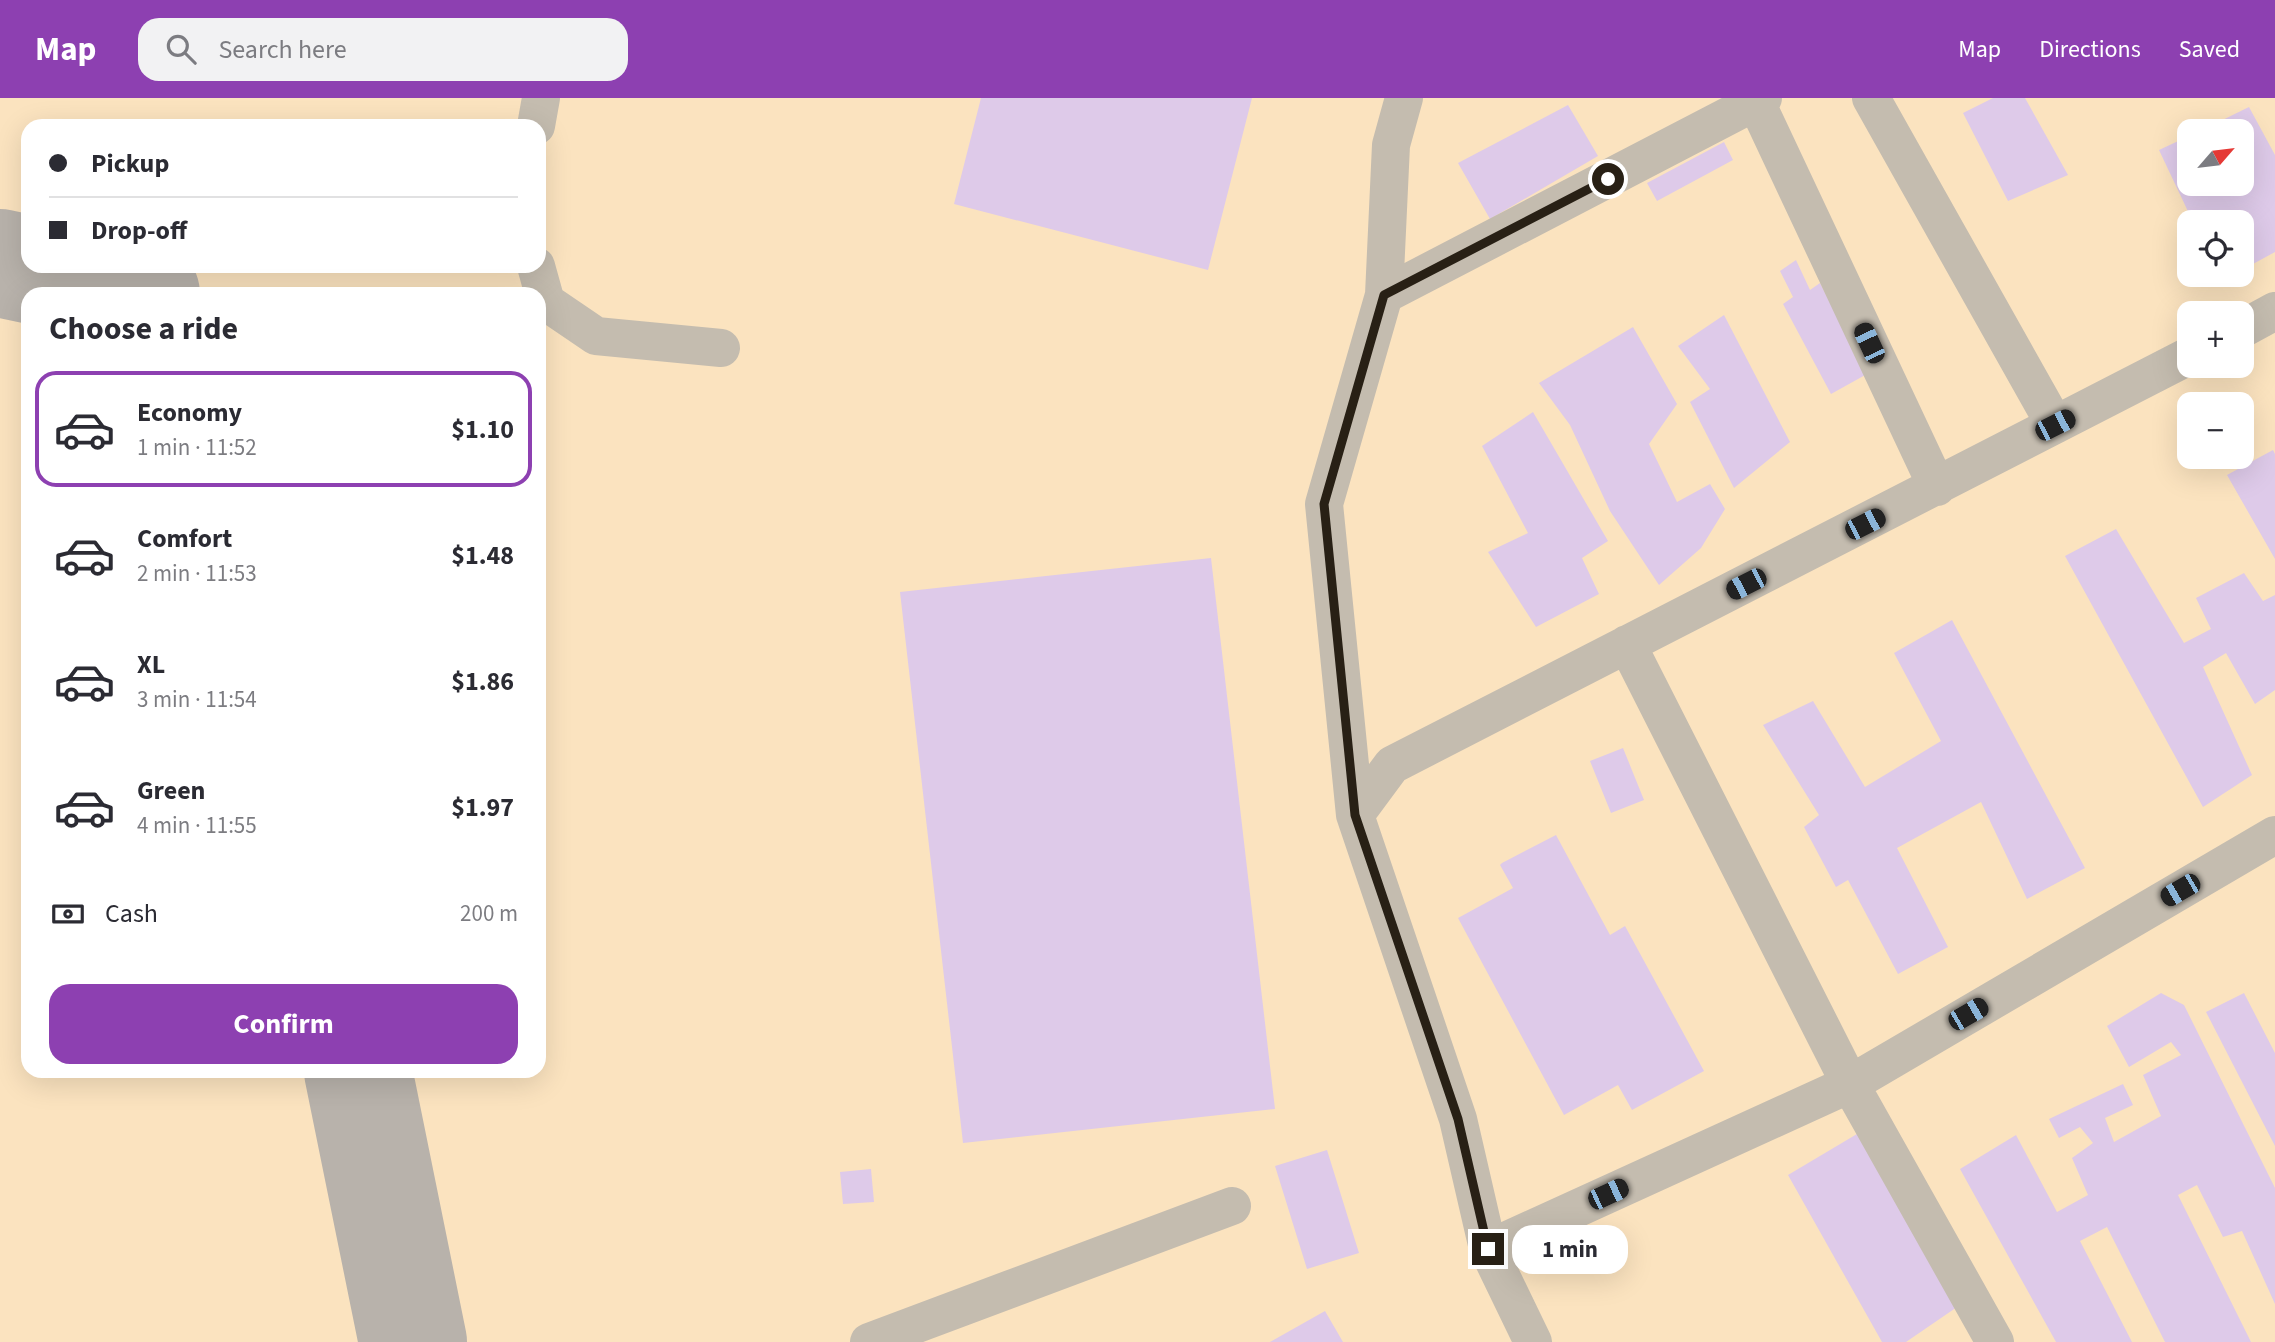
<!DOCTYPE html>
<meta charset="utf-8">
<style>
body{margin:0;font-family:"Source Sans 3",sans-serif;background:#f2f2f3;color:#2b2b33;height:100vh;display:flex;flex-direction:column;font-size:26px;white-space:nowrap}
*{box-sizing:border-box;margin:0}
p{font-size:23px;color:#7c7c81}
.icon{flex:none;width:38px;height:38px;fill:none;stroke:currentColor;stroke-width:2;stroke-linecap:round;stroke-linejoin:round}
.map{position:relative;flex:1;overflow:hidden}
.sheet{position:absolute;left:21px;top:189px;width:525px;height:791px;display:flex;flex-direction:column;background:#fff;border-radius:21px;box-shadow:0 7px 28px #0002}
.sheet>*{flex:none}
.banner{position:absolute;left:21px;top:21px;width:525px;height:154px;border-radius:21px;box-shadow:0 7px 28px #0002;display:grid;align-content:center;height:154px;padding:0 28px;background:#fff}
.needle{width:46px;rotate:62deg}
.tools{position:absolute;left:2177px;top:21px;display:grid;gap:14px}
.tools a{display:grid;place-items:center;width:77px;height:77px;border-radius:14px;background:#fff;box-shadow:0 7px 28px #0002;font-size:35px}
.end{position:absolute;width:32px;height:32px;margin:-16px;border:9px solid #282015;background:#fff;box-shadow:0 0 0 4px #fff}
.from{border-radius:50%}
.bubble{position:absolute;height:49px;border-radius:21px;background:#fff;box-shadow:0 7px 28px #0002;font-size:23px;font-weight:700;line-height:49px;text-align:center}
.car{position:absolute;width:21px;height:42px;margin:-21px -10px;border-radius:9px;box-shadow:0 0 5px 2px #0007;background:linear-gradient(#222 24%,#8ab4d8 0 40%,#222 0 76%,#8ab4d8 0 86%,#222 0)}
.banner b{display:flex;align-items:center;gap:24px;height:66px;font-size:26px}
.banner b+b{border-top:2px solid #e1e1e2}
.banner i{width:18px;height:18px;background:#2b2b33}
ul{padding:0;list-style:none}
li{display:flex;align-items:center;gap:21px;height:116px;margin:0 14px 10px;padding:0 14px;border:4px solid transparent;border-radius:21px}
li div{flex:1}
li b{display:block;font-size:26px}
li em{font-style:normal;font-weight:700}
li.current{border-color:#8d40b1}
li>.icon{width:63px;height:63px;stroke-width:1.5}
h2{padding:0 28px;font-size:32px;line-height:84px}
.pay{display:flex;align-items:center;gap:18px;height:77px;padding:0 28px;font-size:26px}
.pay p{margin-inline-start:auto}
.primary-button{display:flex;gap:14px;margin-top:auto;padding:14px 28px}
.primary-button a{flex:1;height:80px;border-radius:21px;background:#8d40b1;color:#fff;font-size:28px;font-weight:700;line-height:80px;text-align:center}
header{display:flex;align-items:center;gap:42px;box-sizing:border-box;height:98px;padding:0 35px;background:#8d40b1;color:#fff}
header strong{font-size:33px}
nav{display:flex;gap:38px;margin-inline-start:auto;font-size:24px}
.search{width:490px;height:63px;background:#f2f2f3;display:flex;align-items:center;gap:18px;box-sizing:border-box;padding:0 24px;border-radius:21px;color:#7c7c81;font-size:26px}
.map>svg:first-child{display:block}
.green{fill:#fbe3bf;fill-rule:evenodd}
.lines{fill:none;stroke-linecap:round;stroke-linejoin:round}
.taxiway{stroke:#b8b2ab;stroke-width:108}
.building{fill:#decae9}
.minor{stroke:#c4bcaf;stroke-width:38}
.route{stroke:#282015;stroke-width:9}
</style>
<header>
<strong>Map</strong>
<div class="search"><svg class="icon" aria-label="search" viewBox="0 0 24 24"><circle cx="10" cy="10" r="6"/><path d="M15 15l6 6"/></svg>Search here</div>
<nav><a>Map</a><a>Directions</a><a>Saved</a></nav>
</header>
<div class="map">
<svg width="2275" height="1244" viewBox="0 0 2275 1244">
<rect width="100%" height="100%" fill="#fcf8f2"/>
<path class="green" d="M 0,0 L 2275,0 L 2275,1244 L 0,1244 ZM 28,28 L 539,28 L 539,168 L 28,168 ZM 2189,33 L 2242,33 L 2242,86 L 2189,86 ZM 2189,124 L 2242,124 L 2242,177 L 2189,177 ZM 28,196 L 539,196 L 539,973 L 28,973 ZM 2189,215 L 2242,215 L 2242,268 L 2189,268 ZM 2189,306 L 2242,306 L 2242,359 L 2189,359 Z"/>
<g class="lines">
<path class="taxiway" d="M 0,165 L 146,196
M 358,973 L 413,1244"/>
</g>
<path class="building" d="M 981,0 L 1252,0 L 1208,172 L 954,106 Z
M 1993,0 L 2025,0 L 2068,77 L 2008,103 L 1963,15 Z
M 1568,7 L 1598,58 L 1490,121 L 1458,65 Z
M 2249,9 L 2275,57 L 2275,154 L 2242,172 L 2242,124 L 2193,124 L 2159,52 L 2189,38 L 2189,86 L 2242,86 L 2242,33 L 2200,33 Z
M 1724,44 L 1733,62 L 1657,103 L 1647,85 Z
M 1796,162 L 1810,192 L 1820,185 L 1867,276 L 1831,296 L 1783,206 L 1793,199 L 1780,173 Z
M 1724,217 L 1790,344 L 1734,390 L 1690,304 L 1710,291 L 1678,248 Z
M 1633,229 L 1677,306 L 1649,346 L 1677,404 L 1710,386 L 1725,411 L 1701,450 L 1659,487 L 1610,413 L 1570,327 L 1539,285 Z
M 1533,314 L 1608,443 L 1582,460 L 1599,496 L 1536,529 L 1488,454 L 1528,435 L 1482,348 Z
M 2273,352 L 2275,356 L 2275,461 L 2227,377 Z
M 2116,431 L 2184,545 L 2211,531 L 2196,500 L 2244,475 L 2263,503 L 2275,497 L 2275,592 L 2255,606 L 2226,555 L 2203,569 L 2252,677 L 2203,709 L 2065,458 Z
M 1211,460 L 1275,1011 L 963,1045 L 900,494 Z
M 1952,522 L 2085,770 L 2027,801 L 1981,704 L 1897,750 L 1948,849 L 1898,876 L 1848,782 L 1836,789 L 1804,729 L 1819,717 L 1763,627 L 1813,603 L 1865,689 L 1941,643 L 1894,555 Z
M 1623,650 L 1644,702 L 1611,715 L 1590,663 Z
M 1556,737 L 1610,837 L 1625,828 L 1704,973 L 1632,1012 L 1618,987 L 1564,1017 L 1458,820 L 1513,790 L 1500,767 L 1502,765 Z
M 2161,895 L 2184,907 L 2275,1090 L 2275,1206 L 2242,1133 L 2223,1139 L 2197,1087 L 2178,1097 L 2251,1244 L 2165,1244 L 2107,1129 L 2080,1143 L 2132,1244 L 2056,1244 L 1960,1071 L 2016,1037 L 2057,1114 L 2088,1097 L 2072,1060 L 2093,1045 L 2080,1029 L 2059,1040 L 2049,1021 L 2123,986 L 2133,1007 L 2105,1020 L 2114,1044 L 2161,1018 L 2143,977 L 2181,957 L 2171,944 L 2129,969 L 2107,928 Z
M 2244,895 L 2275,955 L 2275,1048 L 2206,914 Z
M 1862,1033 L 1960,1207 L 1906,1244 L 1882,1244 L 1788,1077 Z
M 1327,1052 L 1359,1155 L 1307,1171 L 1275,1068 Z
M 871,1071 L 874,1104 L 843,1106 L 840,1074 Z
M 1325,1213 L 1343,1244 L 1270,1244 Z"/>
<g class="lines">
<path class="minor" d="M 1404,0 L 1391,47 L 1384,197 L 1324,406 L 1355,717 L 1458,1021 L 1488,1151 L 1533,1244
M 1871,0 L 2055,327
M 1756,4 L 1937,389
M 536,28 L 541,0
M 536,168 L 546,204 L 596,238 L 721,250
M 1384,197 L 1763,0
M 2242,231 L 2275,213
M 1627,546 L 1850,986 L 1995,1244
M 1355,717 L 1392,667 L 2189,258
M 1488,1151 L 1850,986 L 2275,737
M 869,1244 L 1232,1108"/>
</g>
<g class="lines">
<path class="route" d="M 1488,1151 L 1458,1021 L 1355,717 L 1324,406 L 1384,197 L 1608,81"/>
</g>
</svg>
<div class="tools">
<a><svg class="needle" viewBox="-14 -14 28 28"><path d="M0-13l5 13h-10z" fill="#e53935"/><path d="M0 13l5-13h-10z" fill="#7c7c81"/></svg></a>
<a><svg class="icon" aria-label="locate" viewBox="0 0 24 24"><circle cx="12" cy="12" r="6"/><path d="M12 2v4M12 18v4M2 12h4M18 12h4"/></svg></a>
<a>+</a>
<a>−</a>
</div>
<i class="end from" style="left:1608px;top:81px"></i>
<i class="end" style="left:1488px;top:1151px"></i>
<div class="bubble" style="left:1512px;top:1127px;width:116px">1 min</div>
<i class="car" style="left:1869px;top:245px;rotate:335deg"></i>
<i class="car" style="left:2055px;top:327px;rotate:63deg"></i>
<i class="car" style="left:1865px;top:426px;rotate:63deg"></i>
<i class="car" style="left:1746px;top:486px;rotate:243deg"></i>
<i class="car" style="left:2180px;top:792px;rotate:240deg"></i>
<i class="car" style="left:1968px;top:916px;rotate:60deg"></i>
<i class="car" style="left:1608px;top:1096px;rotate:65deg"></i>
<div class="banner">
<b><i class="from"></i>Pickup</b>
<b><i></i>Drop-off</b>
</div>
<section class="sheet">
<h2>Choose a ride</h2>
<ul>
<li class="current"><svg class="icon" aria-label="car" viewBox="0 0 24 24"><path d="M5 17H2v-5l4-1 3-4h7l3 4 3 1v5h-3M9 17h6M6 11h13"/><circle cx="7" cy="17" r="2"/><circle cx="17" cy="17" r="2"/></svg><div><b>Economy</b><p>1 min · 11:52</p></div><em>$1.10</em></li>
<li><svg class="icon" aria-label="car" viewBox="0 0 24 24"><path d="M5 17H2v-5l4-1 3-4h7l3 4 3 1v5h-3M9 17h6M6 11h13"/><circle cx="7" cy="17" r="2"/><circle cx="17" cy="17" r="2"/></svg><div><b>Comfort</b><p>2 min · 11:53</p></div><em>$1.48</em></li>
<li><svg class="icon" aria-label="car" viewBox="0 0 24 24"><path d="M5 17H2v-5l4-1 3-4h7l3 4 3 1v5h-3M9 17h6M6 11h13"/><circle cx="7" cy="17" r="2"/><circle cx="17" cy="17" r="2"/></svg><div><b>XL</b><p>3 min · 11:54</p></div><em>$1.86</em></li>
<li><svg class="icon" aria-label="car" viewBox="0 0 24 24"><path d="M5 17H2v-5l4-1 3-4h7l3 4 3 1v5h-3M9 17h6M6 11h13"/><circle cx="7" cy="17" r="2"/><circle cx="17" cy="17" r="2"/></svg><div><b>Green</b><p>4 min · 11:55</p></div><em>$1.97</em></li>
</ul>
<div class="pay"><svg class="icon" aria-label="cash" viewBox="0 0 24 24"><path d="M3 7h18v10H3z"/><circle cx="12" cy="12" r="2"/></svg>Cash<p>200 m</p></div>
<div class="primary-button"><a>Confirm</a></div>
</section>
</div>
